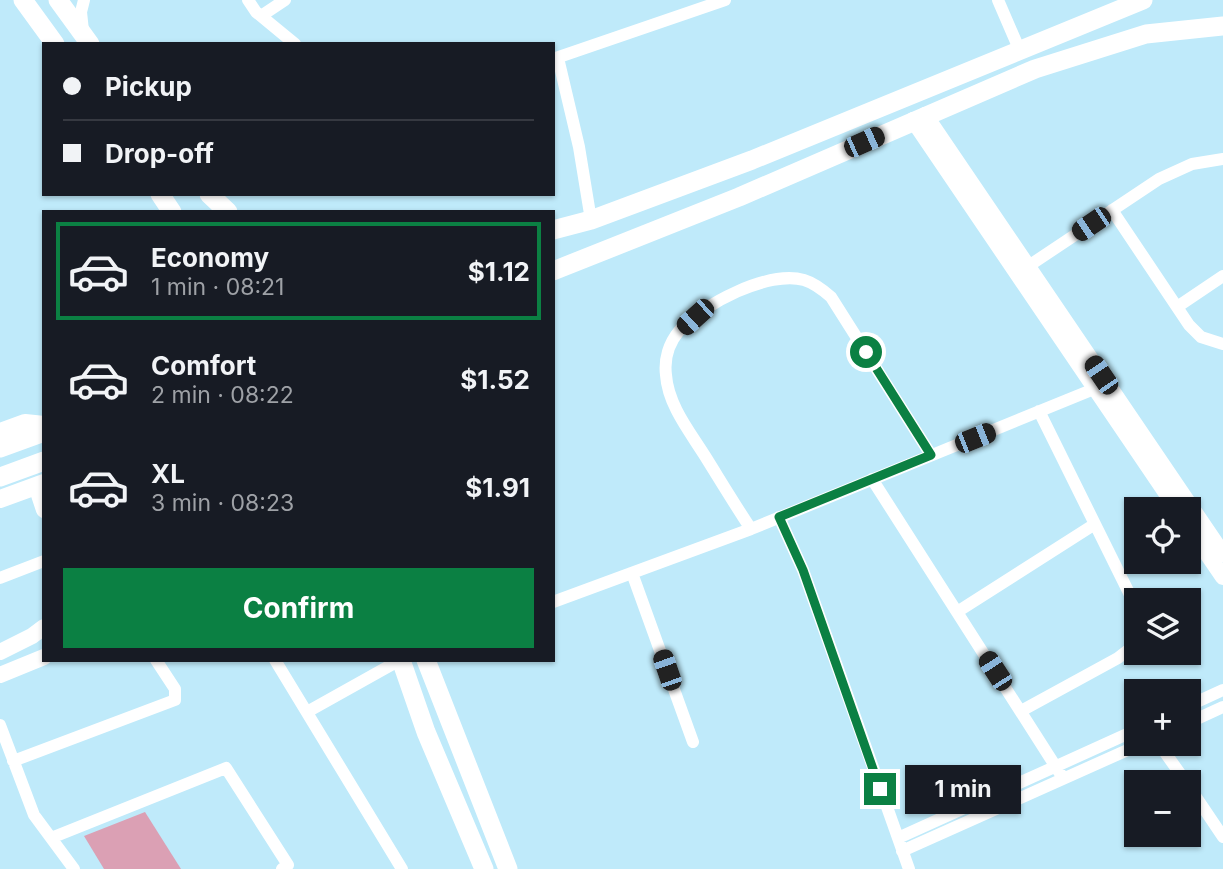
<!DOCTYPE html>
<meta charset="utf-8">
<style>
body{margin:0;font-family:Inter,sans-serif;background:#242831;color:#f1f3f6;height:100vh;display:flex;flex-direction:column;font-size:26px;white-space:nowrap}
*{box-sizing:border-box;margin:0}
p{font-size:23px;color:#9ea1a6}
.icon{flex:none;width:38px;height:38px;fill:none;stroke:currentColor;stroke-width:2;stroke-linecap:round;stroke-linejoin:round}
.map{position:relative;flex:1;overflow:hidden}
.panel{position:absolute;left:42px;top:210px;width:513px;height:452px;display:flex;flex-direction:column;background:#171b24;border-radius:0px;box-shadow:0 2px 5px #0004}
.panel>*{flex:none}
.guide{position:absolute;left:42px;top:42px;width:513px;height:154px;border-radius:0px;box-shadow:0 2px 5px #0004;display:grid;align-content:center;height:154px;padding:0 21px;background:#171b24}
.tools{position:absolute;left:1124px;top:497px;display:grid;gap:14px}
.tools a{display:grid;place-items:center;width:77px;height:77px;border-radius:0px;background:#171b24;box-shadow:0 2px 5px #0004;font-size:35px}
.end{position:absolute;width:32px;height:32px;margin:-16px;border:9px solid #0b8043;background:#fff;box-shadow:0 0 0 4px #fff}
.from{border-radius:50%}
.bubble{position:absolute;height:49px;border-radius:0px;background:#171b24;box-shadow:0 2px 5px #0004;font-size:23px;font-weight:700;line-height:49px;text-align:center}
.car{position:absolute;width:21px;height:42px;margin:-21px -10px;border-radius:9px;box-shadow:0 0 5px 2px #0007;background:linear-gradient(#222 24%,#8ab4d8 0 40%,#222 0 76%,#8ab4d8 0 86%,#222 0)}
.guide b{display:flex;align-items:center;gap:24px;height:66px;font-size:26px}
.guide b+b{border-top:2px solid #363941}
.guide i{width:18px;height:18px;background:#f1f3f6}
ul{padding:12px 0 0;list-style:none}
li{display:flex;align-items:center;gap:21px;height:98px;margin:0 14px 10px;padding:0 7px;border:4px solid transparent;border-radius:0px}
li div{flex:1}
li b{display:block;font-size:26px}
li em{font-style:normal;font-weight:700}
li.selected{border-color:#0b8043}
li>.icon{width:63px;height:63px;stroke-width:1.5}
.cta{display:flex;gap:14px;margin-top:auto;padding:14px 21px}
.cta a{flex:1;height:80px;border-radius:0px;background:#0b8043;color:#fff;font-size:28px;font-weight:700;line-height:80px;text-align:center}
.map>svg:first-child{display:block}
.green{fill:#dba0b4}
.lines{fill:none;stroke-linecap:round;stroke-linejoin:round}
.minor{stroke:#fff;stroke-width:12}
.tertiary{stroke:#fff;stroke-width:16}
.secondary{stroke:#fff;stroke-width:18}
.primary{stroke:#fff;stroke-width:19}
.route{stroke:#0b8043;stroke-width:9}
</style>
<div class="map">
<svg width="1223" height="869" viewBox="0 0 1223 869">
<rect width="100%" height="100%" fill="#bfeafa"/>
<path class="green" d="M 145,812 L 181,869 L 104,869 L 84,836 Z"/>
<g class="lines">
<path class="minor" d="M 248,0 L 256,12 L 295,44
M 998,0 L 1020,51
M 261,16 L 285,0
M 83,31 L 81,12 L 84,0
M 558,58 L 579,147 L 591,220
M 553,59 L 725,0
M 1112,210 L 1189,325 L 1201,337 L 1223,344
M 1027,267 L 1159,179 L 1192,164 L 1223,159
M 1177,307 L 1223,276
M 1039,411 L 1136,607
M 872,479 L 1063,778
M 779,517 L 803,570 L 909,869
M 751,529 C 735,505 720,480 705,456 C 690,432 668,405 666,375 C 664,359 669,343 679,331 C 702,304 769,270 804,280 C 814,283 823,290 831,297 L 931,455
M 632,573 L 693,742
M 0,578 L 44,561
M 553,602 L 751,529 L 1094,389
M 957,612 L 1095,524
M 275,660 L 402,869
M 1188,706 L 1223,690
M 1021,711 L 1118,658 L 1136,644
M 307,712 L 400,660
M 1188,723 L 1223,707
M 0,725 L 34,815 L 74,869
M 1159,744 L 1186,782
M 13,761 L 175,700 L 175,689 L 156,660
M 1188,785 L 1223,837
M 51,838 L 226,768 L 288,865 L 282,869
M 898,838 L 1136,730
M 902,851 L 1141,744"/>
<path class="tertiary" d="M 925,115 L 1223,554
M 913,120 L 1177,509
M 36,486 L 44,510
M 1188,526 L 1223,577
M 0,652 L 32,636 L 44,627
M 0,675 L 44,657"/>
<path class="secondary" d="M 0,432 L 25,423 L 44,425
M 0,499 L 44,483"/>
<path class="primary" d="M 23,0 L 55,44
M 58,0 L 90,44
M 160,194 L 172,212
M 209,194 L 228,212
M 553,230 L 591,220 L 752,160 L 1143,0
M 553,271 L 739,197 L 1035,69 L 1146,34 L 1223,26
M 0,448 L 44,432
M 0,477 L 44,461
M 401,660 L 426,732 L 484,869
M 426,660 L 508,869"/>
</g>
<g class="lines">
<path class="route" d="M 866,352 L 931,455 L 779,517 L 803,570 L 880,789"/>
</g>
</svg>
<div class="tools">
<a><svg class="icon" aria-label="locate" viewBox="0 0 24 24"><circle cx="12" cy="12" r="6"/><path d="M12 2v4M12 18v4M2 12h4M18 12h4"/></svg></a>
<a><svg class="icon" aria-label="layers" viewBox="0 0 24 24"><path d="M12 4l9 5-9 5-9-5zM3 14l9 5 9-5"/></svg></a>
<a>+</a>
<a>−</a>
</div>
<i class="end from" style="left:866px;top:352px"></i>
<i class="end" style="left:880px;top:789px"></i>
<div class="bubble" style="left:905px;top:765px;width:116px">1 min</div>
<i class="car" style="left:864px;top:142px;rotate:66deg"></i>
<i class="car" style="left:1091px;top:224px;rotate:236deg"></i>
<i class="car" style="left:695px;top:317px;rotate:228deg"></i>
<i class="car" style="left:1101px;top:375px;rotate:326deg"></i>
<i class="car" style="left:975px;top:438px;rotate:68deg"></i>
<i class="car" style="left:667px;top:670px;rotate:341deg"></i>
<i class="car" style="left:995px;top:671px;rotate:327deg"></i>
<div class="guide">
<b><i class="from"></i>Pickup</b>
<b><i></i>Drop-off</b>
</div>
<section class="panel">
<ul>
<li class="selected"><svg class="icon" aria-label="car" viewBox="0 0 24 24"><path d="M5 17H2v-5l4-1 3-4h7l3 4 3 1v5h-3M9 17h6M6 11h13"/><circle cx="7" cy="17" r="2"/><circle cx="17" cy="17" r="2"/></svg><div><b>Economy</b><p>1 min · 08:21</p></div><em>$1.12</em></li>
<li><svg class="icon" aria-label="car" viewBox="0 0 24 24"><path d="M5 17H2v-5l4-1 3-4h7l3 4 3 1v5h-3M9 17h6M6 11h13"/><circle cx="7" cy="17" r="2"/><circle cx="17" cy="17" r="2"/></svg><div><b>Comfort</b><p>2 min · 08:22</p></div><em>$1.52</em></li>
<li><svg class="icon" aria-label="car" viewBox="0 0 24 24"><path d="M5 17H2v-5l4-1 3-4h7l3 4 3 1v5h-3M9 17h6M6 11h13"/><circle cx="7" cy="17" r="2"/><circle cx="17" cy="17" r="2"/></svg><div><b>XL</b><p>3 min · 08:23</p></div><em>$1.91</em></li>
</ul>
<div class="cta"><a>Confirm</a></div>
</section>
</div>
